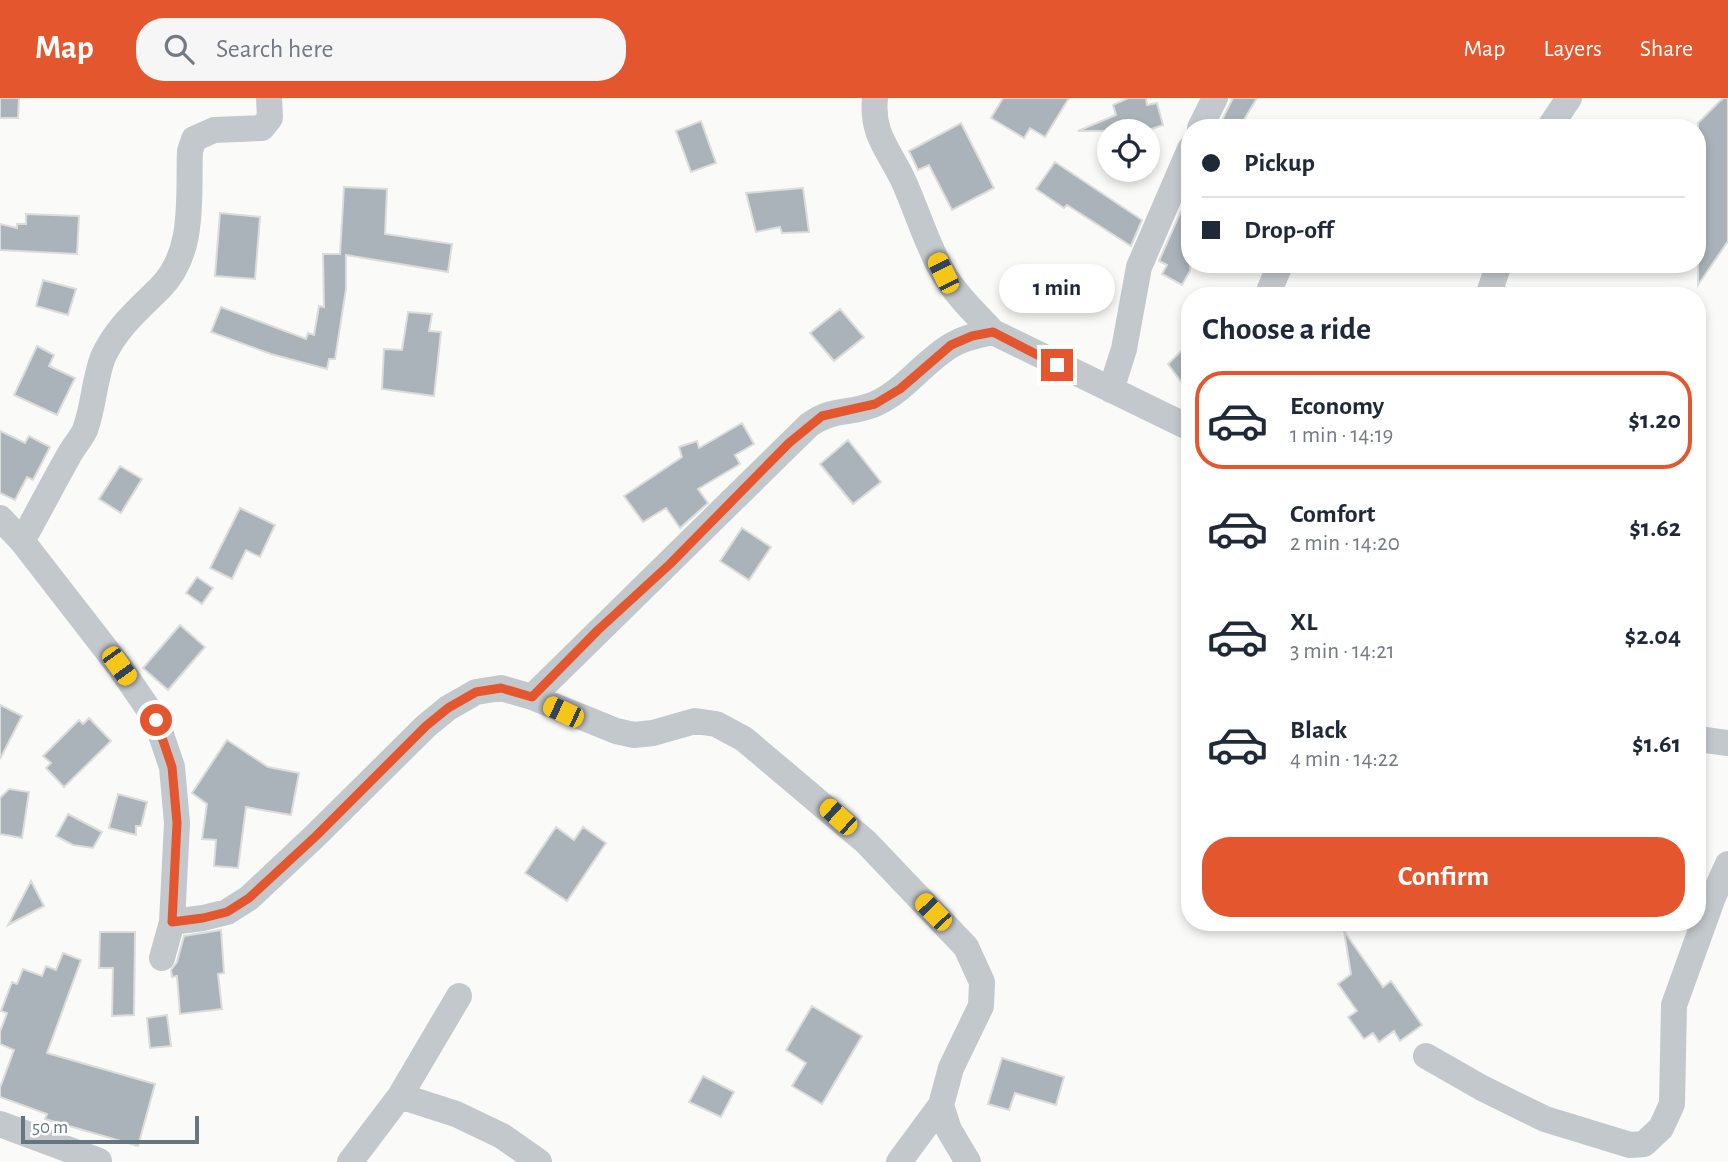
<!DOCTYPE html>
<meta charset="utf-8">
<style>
body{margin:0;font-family:"Alegreya Sans",sans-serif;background:#f6f6f7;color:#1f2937;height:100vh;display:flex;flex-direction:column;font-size:26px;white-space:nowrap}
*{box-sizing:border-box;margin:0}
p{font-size:23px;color:#747a83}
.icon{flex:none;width:38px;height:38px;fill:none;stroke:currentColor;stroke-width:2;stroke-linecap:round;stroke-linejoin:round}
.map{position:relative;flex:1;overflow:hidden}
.panel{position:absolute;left:1181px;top:189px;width:525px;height:644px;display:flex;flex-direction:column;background:#fff;border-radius:28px;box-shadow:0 4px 10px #0003}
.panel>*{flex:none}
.guide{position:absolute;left:1181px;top:21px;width:525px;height:154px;border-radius:28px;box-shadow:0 4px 10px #0003;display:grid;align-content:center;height:154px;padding:0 21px;background:#fff}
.buttons{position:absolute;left:1097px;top:21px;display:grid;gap:14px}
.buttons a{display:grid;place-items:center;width:63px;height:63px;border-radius:50%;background:#fff;box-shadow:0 4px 10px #0003;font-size:35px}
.scale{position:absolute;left:21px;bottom:18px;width:178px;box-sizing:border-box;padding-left:7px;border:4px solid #657683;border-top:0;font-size:19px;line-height:24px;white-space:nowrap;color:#657683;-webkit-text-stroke:5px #fff;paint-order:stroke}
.end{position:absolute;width:32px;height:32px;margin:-16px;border:9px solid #e4572e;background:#fff;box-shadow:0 0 0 4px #fff}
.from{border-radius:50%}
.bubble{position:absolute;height:49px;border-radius:24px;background:#fff;box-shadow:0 4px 10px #0003;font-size:23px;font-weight:700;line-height:49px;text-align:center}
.car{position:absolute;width:21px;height:42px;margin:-21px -10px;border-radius:9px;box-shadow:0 0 5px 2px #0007;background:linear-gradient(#f5c518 24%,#345 0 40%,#f5c518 0 76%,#345 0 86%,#f5c518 0)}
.guide b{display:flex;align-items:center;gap:24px;height:66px;font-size:26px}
.guide b+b{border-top:2px solid #e0e1e3}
.guide i{width:18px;height:18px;background:#1f2937}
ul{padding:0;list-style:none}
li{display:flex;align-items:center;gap:21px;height:98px;margin:0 14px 10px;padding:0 7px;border:4px solid transparent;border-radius:28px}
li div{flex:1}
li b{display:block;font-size:26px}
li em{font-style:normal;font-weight:700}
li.current{border-color:#e4572e}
li>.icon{width:63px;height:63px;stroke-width:1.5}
h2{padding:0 21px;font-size:32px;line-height:84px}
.button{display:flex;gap:14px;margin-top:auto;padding:14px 21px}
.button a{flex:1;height:80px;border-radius:28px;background:#e4572e;color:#fff;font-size:28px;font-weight:700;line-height:80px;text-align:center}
header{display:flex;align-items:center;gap:42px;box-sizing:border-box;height:98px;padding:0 35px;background:#e4572e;color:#fff}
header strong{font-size:33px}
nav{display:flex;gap:38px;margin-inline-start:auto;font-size:24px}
.search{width:490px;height:63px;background:#f6f6f7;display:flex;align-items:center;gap:18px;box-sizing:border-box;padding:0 24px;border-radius:28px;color:#747a83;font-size:26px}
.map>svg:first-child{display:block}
.building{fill:#aab3b9;stroke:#dcdcda;stroke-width:2}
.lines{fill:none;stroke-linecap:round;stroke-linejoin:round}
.minor{stroke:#c3c8cc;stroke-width:26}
.route{stroke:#e4572e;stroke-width:9}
</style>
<header>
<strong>Map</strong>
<div class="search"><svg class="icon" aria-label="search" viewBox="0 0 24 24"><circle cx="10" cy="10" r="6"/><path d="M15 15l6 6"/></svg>Search here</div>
<nav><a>Map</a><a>Layers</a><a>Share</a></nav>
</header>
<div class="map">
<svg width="1728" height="1064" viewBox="0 0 1728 1064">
<rect width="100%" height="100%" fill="#fafaf8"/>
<path class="building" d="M 0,0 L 19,0 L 18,20 L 0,20 Z
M 1003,0 L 1069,0 L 1045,39 L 1030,30 L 1024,40 L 991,20 Z
M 1128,0 L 1146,0 L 1147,7 L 1157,5 L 1163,27 L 1146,33 L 1078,33 L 1116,17 L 1113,7 Z
M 1233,0 L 1257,0 L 1239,30 L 1218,30 Z
M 1723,0 L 1728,0 L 1728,143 L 1698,187 L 1698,25 Z
M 701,23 L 716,65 L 691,74 L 676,33 Z
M 961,25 L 994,90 L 952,112 L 929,67 L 918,72 L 909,53 Z
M 1055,64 L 1142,122 L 1131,148 L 1067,107 L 1064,110 L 1036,91 Z
M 344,89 L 387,91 L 385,136 L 452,146 L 448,174 L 346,157 L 346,191 L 335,261 L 329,261 L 327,271 L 271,256 L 211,234 L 221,209 L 306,241 L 308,235 L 314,237 L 319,208 L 324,209 L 323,156 L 340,156 Z
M 803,90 L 809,134 L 782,135 L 780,129 L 756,134 L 746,95 Z
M 1181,113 L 1190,118 L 1190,173 L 1182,187 L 1162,176 L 1167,167 L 1159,163 Z
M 220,115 L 260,119 L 255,181 L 215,178 Z
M 26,116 L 79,118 L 77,156 L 0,152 L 0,126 L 17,130 L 17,126 L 26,126 Z
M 43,182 L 76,191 L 68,217 L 36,208 Z
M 840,211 L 864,239 L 834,263 L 810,235 Z
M 408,214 L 432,216 L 429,233 L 441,234 L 434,298 L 382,291 L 384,251 L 402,252 Z
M 1190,244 L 1190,296 L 1168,266 Z
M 37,248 L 54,257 L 49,268 L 75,280 L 57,317 L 14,297 Z
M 742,325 L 754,346 L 735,357 L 740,366 L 698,391 L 708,405 L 680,430 L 666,410 L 643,424 L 624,398 L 682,359 L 679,349 L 697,343 L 699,350 Z
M 0,333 L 25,345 L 29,338 L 50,349 L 33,382 L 27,379 L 15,402 L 0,395 Z
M 848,342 L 881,384 L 853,406 L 820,366 Z
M 120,368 L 142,381 L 121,415 L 99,401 Z
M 240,410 L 275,427 L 260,459 L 246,452 L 232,481 L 210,470 Z
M 742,430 L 771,449 L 749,482 L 720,463 Z
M 197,479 L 213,490 L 202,506 L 186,495 Z
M 180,527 L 205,549 L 168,592 L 143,570 Z
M 0,607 L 22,618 L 0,661 Z
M 89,620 L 111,643 L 64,689 L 46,670 L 51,665 L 43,658 L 79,622 L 83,626 Z
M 227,642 L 268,669 L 299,675 L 291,717 L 246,709 L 238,770 L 214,768 L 216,742 L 202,741 L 207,706 L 192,695 Z
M 9,691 L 29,694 L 22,740 L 0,736 L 0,700 Z
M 118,696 L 147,704 L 141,728 L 136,728 L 136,737 L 109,730 Z
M 68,716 L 102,734 L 93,750 L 73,747 L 56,738 Z
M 556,729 L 574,742 L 583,729 L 606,745 L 567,803 L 525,775 Z
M 31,783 L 44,808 L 8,827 Z
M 221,832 L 224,875 L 218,876 L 222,911 L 180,916 L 177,878 L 172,879 L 171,872 L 177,864 L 184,838 Z
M 1344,833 L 1383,889 L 1391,883 L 1422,927 L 1400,943 L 1394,933 L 1379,944 L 1373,935 L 1364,941 L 1348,919 L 1357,913 L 1338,886 L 1351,876 Z
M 100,834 L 135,834 L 134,917 L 112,918 L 113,870 L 99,870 Z
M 63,855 L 81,862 L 47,955 L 155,986 L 138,1048 L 45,1021 L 47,1016 L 0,999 L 0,990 L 14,952 L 0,946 L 0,934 L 7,915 L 1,913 L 12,884 L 17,886 L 23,871 L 42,878 L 46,868 L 56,872 Z
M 812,908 L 862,938 L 822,1006 L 792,988 L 806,965 L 786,952 Z
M 167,917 L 171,948 L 150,950 L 147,920 Z
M 1002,960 L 1064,979 L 1056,1007 L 1015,995 L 1009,1012 L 988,1006 Z
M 703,978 L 734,994 L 721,1019 L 689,1004 Z"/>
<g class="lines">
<path class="minor" d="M 875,0 C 871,37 890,53 904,84 C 917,113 926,144 942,173 C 955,196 975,215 993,234 L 1190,330
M 1200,30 L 1215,0
M 1549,30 L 1569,0
M 1267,198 L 1279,169
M 1488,198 L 1499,166
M 1111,292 L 1124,251 L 1139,169 L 1190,51
M 0,420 L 22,443 L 119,568 L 156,622 L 172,669 L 177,725 L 172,824 L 162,860
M 22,443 C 38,415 52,387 68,359 C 73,349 81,341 85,332 C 94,308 94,282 103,259 C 116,230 139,211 160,190 C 196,154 188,99 190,53 L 194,41 L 214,32 L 262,30 L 270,20 L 269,0
M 532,599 L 809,327 C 834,309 849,317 875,306 C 905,293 924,263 952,247 C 965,239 979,237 993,234
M 1698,641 L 1728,645
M 172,824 L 203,820 L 227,814 L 249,800 L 315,738 L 426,628 L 448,610 L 476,594 L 501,590 L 532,599 L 616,633 L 634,637 L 653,635 L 695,623 L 716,626 L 744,641 L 866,744 L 966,849 L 982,884 L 981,908 L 951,970 L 941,1007 L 949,1032 L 968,1064
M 1426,958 L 1482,990 L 1545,1021 L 1630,1047 L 1644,1046 L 1661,1030 L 1672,1006 L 1674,907 L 1713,799 L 1728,766
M 400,998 L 456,1016 L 502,1038 L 539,1064
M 0,1026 L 99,1063
M 350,1064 L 400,998 L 459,898
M 899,1064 L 941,1007"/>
</g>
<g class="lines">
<path class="route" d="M 156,622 L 172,669 L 177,725 L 172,824 L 203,820 L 227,814 L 249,800 L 316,738 L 426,628 L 448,610 L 476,594 L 501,590 L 532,599 L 598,532 L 670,466 L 789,345 L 822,318 L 875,306 L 900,291 L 951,247 L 972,238 L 993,234 L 1057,267"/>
</g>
</svg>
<div class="buttons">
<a><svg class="icon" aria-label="locate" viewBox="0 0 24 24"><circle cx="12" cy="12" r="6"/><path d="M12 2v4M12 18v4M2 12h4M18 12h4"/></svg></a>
</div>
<div class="scale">50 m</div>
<i class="end from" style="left:156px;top:622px"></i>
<i class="end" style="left:1057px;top:267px"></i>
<div class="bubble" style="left:999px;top:166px;width:116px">1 min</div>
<i class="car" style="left:943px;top:175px;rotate:334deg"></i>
<i class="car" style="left:119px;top:568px;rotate:144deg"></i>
<i class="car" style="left:563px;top:614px;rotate:295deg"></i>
<i class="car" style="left:838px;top:719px;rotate:312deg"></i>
<i class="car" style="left:933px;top:814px;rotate:316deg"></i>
<div class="guide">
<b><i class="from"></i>Pickup</b>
<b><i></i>Drop-off</b>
</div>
<section class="panel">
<h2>Choose a ride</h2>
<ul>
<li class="current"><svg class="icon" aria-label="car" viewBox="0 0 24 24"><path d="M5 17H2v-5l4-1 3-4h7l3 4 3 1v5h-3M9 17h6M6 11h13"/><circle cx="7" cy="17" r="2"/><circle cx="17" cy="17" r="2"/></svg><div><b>Economy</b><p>1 min · 14:19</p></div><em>$1.20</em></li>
<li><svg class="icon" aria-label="car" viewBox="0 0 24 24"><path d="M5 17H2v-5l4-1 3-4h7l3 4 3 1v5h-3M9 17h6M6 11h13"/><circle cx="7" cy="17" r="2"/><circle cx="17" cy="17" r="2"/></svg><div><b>Comfort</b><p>2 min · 14:20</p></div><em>$1.62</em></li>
<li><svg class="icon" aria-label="car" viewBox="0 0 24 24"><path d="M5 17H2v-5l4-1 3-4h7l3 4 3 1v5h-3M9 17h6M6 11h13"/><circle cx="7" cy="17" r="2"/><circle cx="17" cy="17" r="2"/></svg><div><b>XL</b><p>3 min · 14:21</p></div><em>$2.04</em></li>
<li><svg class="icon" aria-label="car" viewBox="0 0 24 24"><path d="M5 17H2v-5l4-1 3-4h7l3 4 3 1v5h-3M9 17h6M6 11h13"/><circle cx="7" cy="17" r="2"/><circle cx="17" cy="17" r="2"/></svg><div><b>Black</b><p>4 min · 14:22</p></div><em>$1.61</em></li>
</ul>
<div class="button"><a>Confirm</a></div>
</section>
</div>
